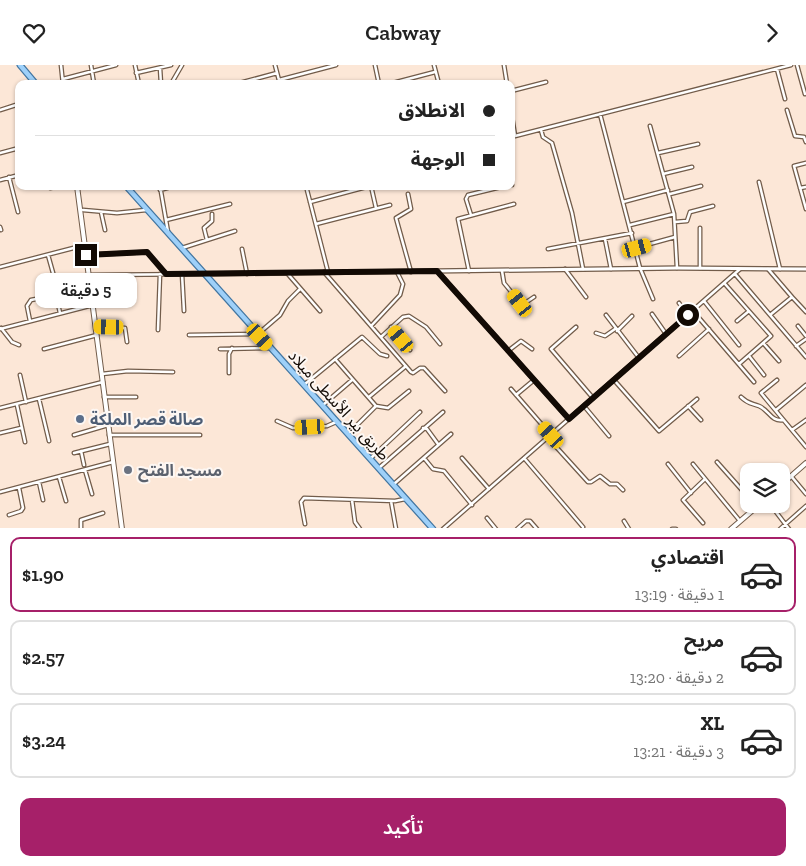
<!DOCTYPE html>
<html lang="ar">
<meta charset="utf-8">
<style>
body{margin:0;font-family:"Zilla Slab","Noto Sans Arabic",serif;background:#f6f6f6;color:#222;direction:rtl;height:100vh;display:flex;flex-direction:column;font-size:19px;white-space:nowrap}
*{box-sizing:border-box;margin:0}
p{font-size:16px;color:#767676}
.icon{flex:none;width:28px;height:28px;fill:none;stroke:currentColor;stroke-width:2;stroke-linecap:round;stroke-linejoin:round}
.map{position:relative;height:463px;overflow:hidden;direction:ltr}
.panel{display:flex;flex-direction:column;background:#fff;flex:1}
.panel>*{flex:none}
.hud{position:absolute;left:15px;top:15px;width:500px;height:110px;border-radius:10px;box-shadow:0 1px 4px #0004;direction:rtl;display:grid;align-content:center;height:110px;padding:0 20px;background:#fff}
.fabs{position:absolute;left:740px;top:398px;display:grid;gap:10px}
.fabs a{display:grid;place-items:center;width:50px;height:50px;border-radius:10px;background:#fff;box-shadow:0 1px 4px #0004;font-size:25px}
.end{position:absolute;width:22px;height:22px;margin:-11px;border:6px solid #120a04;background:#fff;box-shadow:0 0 0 2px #fff}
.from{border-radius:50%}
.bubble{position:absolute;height:35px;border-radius:10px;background:#fff;box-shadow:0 1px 4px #0004;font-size:16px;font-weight:600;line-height:35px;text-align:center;direction:rtl}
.car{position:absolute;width:15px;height:30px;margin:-15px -8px;border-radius:6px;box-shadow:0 0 4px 1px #0007;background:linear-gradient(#f5c518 24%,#345 0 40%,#f5c518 0 76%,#345 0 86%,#f5c518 0)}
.hud b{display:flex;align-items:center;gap:18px;height:48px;font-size:19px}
.hud b+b{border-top:1px solid #e0e0e0}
.hud i{width:12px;height:12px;background:#222}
ul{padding:9px 0 0;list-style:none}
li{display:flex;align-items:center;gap:15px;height:75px;margin:0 10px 8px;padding:0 10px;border:2px solid #e0e0e0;border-radius:10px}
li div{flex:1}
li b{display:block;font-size:19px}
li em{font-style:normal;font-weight:600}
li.current{border-color:#a62069}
li>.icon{width:45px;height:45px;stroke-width:1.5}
.button{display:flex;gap:10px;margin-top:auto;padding:10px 20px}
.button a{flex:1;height:58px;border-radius:10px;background:#a62069;color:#fff;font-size:20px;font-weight:600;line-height:58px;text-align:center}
header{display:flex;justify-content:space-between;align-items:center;height:65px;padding:0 20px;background:#fff;font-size:22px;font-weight:600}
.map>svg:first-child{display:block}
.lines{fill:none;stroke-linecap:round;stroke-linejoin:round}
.minor-casing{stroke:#725c4a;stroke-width:5}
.tertiary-casing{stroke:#725c4a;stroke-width:5.5}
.secondary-casing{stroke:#725c4a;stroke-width:6}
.primary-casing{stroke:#4376a1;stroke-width:7}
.minor{stroke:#fff;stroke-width:2.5}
.tertiary{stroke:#fff;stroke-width:3}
.secondary{stroke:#fff;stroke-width:4}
.primary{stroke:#9ed0f9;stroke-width:4.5}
.route{stroke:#120a04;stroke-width:6}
.service-dot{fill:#5c6f8a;stroke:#fdf7f3;stroke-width:2}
.worship-dot{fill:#6b7280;stroke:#fdf7f3;stroke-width:2}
.labels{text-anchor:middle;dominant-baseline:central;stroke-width:4;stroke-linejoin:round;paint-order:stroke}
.street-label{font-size:16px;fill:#120a04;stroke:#fdf7f3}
.service-label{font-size:16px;font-weight:bold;fill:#4e5e75;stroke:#fdf7f3;text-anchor:start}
.worship-label{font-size:16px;font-weight:bold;fill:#5b616d;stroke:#fdf7f3;text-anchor:start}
</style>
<header><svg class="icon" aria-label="forward" viewBox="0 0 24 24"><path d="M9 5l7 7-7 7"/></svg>Cabway<svg class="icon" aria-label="heart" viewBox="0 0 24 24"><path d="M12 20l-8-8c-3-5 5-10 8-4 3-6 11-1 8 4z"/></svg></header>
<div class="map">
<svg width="806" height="464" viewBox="0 0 806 464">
<rect width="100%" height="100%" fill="#fce7d7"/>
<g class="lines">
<g class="minor-casing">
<path id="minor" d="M 61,0 L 63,19
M 91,0 L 94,19
M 135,0 L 139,19
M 275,0 L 280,19
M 375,0 L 379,19
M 434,0 L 439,19
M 504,0 L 507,19
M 797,0 L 805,29
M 160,3 L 161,19
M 777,4 L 785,34
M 136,8 L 171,0
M 63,14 L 116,0
M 279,15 L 336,0
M 112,19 L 115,18
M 171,19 L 182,0
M 236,19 L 277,8
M 389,19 L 435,7
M 511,26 L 546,17
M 0,45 L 19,39
M 511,45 L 515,71 L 791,0
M 787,45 L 795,71 L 804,72 L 806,77
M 600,49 L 640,203 L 653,234
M 650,61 L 674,149 L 677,203
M 541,65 L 543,72 L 552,78 L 572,148 L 583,204
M 0,88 L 19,83
M 658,88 L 698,79
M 806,98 L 794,101 L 806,144
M 663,109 L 692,102
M 9,112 L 18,147
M 0,115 L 19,110
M 759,117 L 780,204
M 511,120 L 512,120
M 48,121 L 50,123 L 60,121
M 160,121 L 168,167
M 246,121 L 254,121
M 306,121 L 328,207
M 371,121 L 376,143
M 800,123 L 806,122
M 160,125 L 174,121
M 408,129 L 411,144 L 396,153 L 411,207
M 670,129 L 701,121
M 310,137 L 370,121
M 623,137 L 668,125
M 83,145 L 117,148 L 146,145
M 101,147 L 105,165
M 471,150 L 466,134 L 468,130 L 505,121
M 166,155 L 230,139
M 675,157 L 687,156 L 690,147 L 713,141
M 316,159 L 390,140
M 630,160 L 674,149
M 0,162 L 1,165
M 605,174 L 611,204
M 207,175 L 204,163 L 212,156 L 212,149
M 182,183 L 235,166
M 635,183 L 675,172
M 242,184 L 247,209
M 548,184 L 632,168
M 48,190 L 55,215
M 86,190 L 147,187 L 166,209
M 0,202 L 85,180
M 700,203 L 700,163
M 565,204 L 586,232
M 768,204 L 792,232 L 770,250
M 437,206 L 569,354
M 469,206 L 458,154 L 514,139
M 502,206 L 504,218 L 522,240 L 534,232
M 324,207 L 411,307 L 413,308 L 420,303 L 424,303 L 445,326
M 287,208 L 320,246
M 182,209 L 184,246
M 735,209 L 806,292
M 89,210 L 203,209
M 725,219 L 771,271 L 739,299
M 792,232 L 806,247
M 93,233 L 126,231 L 127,216
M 704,236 L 739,280
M 679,238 L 688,250
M 693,246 L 754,317
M 652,249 L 666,269
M 606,250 L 639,293
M 30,256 L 27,241 L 31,235 L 56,230 L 60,248
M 737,256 L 749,246
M 371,261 L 400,230 L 403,219 L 397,207
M 798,261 L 806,271
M 96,262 L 125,263 L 127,277
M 391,262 L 410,285
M 576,262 L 551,284 L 593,333
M 1,263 L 12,277 L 19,280
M 0,264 L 93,240
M 158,265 L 160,209
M 617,266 L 632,251
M 596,268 L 605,271 L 615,264
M 189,270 L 258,269 L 280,250 L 288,236 L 300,224
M 381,272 L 403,252 L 409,251 L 426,262 L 440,279
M 764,279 L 779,296
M 796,281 L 806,274
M 44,284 L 97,270
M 220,284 L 270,283
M 508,286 L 521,276 L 532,284
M 679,291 L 709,264
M 749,291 L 764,310
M 335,294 L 376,341 L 349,368
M 229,308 L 229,289 L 232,283
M 102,309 L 128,306 L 173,307
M 20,310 L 26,337
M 614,315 L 659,366 L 697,334
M 777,315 L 761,328 L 806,382
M 305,319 L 362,272 L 380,289 L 387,291
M 511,324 L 551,370
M 516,330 L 534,315
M 104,332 L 136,332
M 369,332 L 406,301
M 741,332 C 748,339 751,338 759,341 C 769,345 771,357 783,355
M 39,334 L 49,376
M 17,340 L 25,377
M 323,340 L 352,315
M 376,341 L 388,343 L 409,326
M 584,341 L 609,371
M 688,341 L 701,355
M 0,343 L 103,317
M 776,345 L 806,320
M 277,356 L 293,363 L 327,361 L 336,357
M 423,363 L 427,364 L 438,379
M 792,365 L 806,355
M 0,368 L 21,363
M 74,370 L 108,360
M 109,370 L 200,370
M 548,373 L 588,417 L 591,417 L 600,411 L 610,419 L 617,419 L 623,425
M 81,386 L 84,400
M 74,388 L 110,379
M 371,393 L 420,347
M 424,393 L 433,404 L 444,406 L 472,440
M 462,393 L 489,424
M 524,393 L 583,462
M 717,397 L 749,433
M 668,399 L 691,428
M 693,399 L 740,456
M 380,402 L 443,347
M 85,405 L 92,429
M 791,411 L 806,429
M 59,412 L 66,436
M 39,417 L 43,435
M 394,419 L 451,369
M 0,427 L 113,397
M 352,435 L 355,457 L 360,464
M 391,436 L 396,464
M 770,439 L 789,464
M 9,450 L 21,446 L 23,443 L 19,423
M 487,453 L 496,464
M 624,456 L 629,464
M 703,458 L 683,435 L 705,414
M 305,459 L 301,437 L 304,433 L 395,436 L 405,434
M 81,464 L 81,455 L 103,448
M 443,464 L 740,204
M 517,464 L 526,456 L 530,456 L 537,464
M 672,464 L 676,464
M 780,464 L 806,441"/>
</g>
<g class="tertiary-casing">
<path id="tertiary" d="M 205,209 L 677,203 L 806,204"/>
</g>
<g class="secondary-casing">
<path id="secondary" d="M 77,121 L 122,464
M 781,420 L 806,398
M 731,464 L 760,439"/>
</g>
<g class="primary-casing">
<path id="primary" d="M 20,0 L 36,19
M 126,121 L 433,464"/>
</g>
<use href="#minor" class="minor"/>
<use href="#tertiary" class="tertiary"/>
<use href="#secondary" class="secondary"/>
<use href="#primary" class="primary"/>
</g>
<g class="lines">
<path class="route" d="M 86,190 L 147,187 L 166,209 L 437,206 L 569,354 L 688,250"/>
</g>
<circle class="service-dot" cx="80" cy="354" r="5"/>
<circle class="worship-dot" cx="128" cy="405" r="5"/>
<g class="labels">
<g class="street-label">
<text transform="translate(339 340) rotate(48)">طريق بير الأسطى ميلاد</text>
</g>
<g class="service-label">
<text x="90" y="354">صالة قصر الملكة</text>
</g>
<g class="worship-label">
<text x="138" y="405">مسجد الفتح</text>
</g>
</g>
</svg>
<div class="fabs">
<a><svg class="icon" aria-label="layers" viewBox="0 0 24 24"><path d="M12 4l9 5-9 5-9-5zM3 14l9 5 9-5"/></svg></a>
</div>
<i class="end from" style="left:688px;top:250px"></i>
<i class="end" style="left:86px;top:190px"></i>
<div class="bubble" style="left:35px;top:208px;width:102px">5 دقيقة</div>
<i class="car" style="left:637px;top:183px;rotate:75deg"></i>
<i class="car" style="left:520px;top:238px;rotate:323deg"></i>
<i class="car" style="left:109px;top:262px;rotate:271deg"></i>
<i class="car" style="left:260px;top:272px;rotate:138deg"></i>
<i class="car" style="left:401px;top:274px;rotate:320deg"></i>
<i class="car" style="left:310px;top:362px;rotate:267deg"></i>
<i class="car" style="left:551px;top:370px;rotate:318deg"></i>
<div class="hud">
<b><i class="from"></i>الانطلاق</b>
<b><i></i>الوجهة</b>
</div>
</div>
<section class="panel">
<ul>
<li class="current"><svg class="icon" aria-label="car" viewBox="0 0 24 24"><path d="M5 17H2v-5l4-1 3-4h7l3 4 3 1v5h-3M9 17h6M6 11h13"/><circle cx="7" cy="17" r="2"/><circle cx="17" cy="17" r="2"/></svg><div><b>اقتصادي</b><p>1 دقيقة · 13:19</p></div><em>$1.90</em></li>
<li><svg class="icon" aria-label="car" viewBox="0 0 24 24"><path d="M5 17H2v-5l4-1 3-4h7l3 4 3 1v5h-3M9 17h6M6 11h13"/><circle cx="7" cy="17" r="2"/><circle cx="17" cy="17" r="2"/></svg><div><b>مريح</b><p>2 دقيقة · 13:20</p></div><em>$2.57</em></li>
<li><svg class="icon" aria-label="car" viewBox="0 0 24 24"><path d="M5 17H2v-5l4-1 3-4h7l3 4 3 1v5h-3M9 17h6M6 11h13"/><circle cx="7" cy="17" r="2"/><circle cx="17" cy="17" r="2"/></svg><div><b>XL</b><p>3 دقيقة · 13:21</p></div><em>$3.24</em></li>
</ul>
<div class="button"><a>تأكيد</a></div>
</section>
